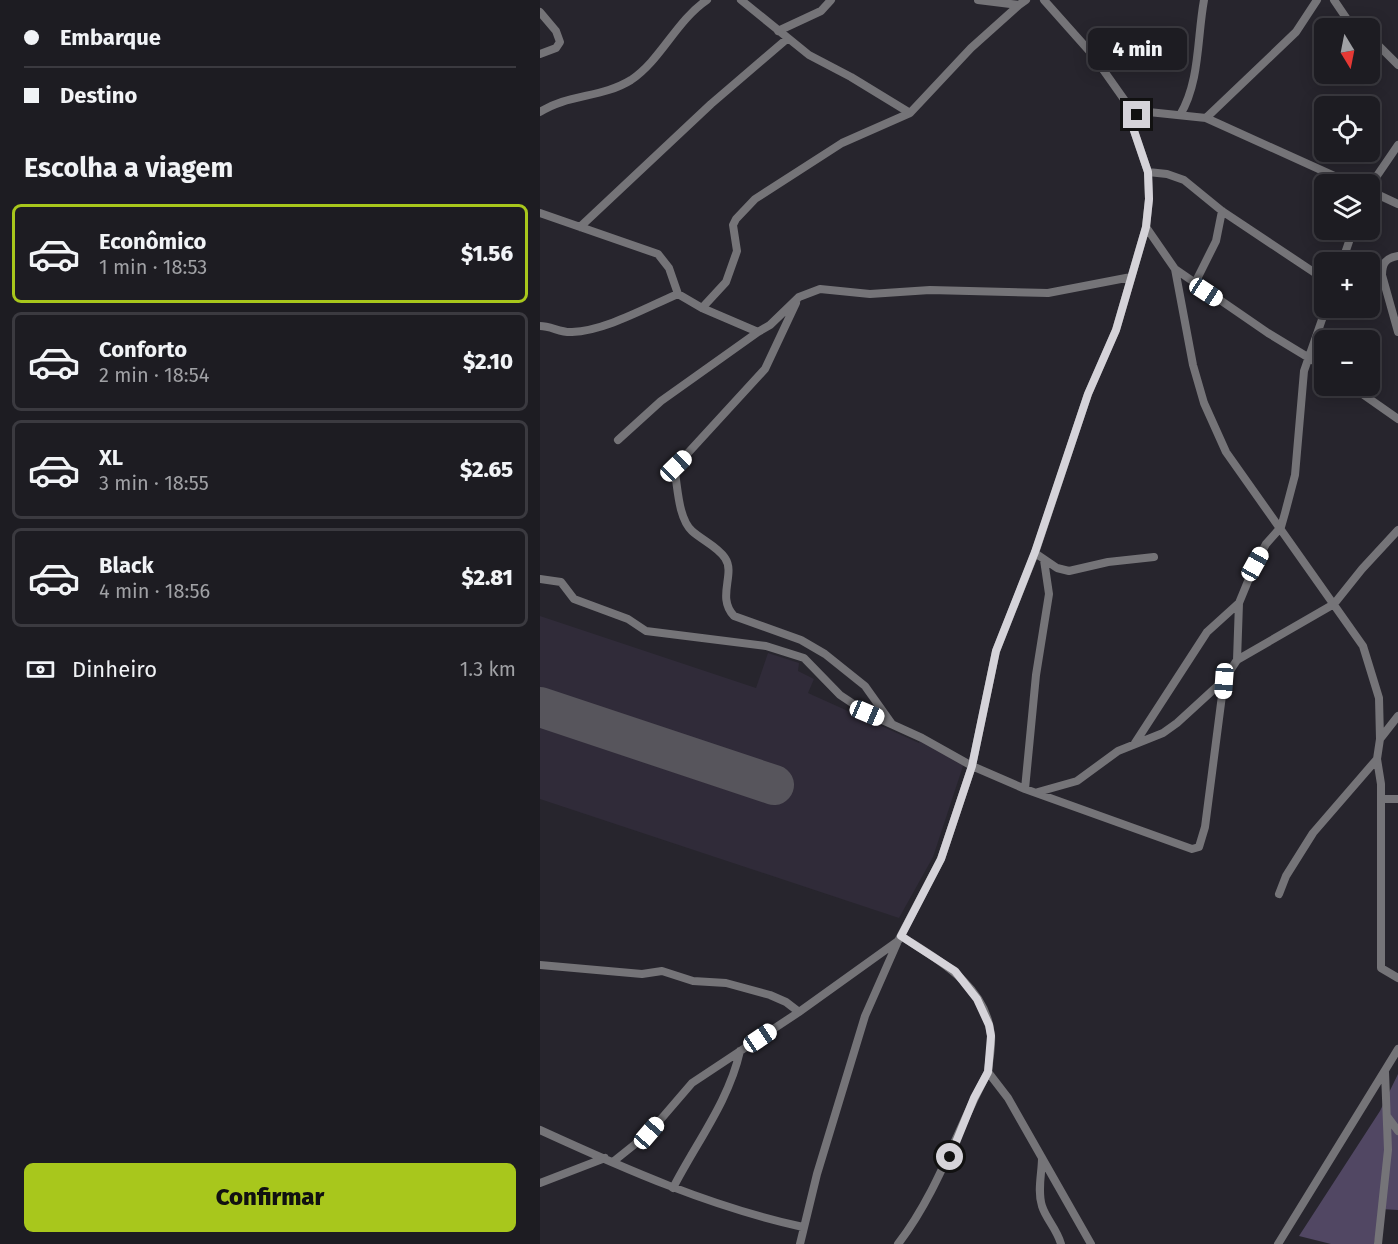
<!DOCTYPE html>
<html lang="pt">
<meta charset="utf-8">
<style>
body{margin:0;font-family:"Fira Sans",sans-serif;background:#25252a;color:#f1f3f6;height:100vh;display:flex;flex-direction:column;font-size:22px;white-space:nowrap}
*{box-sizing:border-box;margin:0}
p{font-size:20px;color:#a0a1a5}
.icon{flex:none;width:33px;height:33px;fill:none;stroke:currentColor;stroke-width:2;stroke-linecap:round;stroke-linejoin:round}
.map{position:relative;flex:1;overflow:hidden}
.sheet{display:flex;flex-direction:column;background:#1d1c22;width:540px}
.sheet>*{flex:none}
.guide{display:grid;align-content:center;height:132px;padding:0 24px;background:#1d1c22}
.needle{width:39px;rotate:170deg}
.tools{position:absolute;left:774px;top:18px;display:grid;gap:12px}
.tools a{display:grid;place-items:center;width:66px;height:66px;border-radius:9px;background:#1d1c22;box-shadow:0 3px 15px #0003,0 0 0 2px #3b3a40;font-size:30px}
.end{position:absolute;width:27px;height:27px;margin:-14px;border:8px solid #d5d3d9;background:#111;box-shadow:0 0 0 3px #111}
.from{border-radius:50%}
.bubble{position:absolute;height:42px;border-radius:9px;background:#1d1c22;box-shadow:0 3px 15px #0003,0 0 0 2px #3b3a40;font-size:20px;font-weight:800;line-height:42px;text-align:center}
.car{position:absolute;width:18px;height:36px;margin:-18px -9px;border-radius:8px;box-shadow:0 0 4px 2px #0007;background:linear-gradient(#fff 24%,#345 0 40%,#fff 0 76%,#345 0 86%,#fff 0)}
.guide b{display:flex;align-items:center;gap:21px;height:57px;font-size:22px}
.guide b+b{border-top:2px solid #3b3a40}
.guide i{width:15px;height:15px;background:#f1f3f6}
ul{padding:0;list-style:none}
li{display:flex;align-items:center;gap:18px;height:99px;margin:0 12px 9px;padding:0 12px;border:3px solid #3b3a40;border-radius:9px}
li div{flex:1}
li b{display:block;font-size:22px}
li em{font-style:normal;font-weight:800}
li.selected{border-color:#a8c71c}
li>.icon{width:54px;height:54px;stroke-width:1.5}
h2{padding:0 24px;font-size:27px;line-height:72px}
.pay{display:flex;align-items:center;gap:15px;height:66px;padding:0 24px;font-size:22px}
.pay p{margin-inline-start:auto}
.primary-button{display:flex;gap:12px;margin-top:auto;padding:12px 24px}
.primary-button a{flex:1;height:69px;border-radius:9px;background:#a8c71c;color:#111;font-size:24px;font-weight:800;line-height:69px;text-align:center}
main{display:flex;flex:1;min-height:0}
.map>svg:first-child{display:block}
.built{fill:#302b39}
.green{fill:#514763}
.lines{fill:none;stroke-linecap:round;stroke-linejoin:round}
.runway{stroke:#57555c;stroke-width:40}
.minor{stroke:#757478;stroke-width:8}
.route{stroke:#d5d3d9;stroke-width:8}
</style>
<main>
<section class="sheet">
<div class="guide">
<b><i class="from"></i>Embarque</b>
<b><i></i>Destino</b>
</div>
<h2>Escolha a viagem</h2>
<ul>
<li class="selected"><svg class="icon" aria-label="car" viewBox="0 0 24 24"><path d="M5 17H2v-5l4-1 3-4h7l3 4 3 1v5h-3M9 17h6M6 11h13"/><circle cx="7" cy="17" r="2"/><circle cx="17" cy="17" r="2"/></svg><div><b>Econômico</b><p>1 min · 18:53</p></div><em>$1.56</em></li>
<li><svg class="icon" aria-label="car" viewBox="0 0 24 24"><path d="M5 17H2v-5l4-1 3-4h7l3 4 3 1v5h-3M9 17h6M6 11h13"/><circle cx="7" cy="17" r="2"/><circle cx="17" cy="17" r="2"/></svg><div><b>Conforto</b><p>2 min · 18:54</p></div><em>$2.10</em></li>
<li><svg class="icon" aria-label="car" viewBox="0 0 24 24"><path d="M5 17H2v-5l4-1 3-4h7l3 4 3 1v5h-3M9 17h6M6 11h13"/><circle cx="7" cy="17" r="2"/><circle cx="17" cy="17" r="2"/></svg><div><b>XL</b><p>3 min · 18:55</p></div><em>$2.65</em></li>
<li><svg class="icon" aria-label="car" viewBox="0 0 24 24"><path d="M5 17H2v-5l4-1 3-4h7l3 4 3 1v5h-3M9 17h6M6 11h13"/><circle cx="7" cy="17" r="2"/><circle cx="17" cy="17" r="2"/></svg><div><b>Black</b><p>4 min · 18:56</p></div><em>$2.81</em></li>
</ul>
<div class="pay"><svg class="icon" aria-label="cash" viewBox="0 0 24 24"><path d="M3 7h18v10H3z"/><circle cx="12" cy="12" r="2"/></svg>Dinheiro<p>1.3 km</p></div>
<div class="primary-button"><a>Confirmar</a></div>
</section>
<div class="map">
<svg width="858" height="1244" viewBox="0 0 858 1244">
<rect width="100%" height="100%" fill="#27252d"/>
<path class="built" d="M 0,616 L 216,688 L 228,653 L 259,663 L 258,671 L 274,679 L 268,693 L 379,743 L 381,739 L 424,763 L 393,857 L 359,918 L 0,799 Z"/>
<path class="green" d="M 858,1074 L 858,1210 L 841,1209 L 834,1244 L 791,1244 L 759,1236 L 840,1111 Z"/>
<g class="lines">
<path class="runway" d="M 0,707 L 234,785"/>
<path class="minor" d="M 201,0 L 269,55 L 311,77 L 370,113
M 438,0 L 479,5 L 486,0
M 504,0 L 552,54 L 588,105
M 794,0 L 813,28
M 0,12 L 16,31 L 20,42 L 16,48 L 0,54
M 238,31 L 281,11 L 291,0
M 830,37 L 858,65
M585 110a7 7 0 1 1 14 0a7 7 0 1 1-14 0Z
M 599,111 L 666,118 L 812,184
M 0,112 C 28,94 62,98 91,80 C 121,60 136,21 167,0
M 640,115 C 660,82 657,38 664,0
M 666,118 L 756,32 L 777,0
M 608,172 L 627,174 L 644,180 L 682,211 L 784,279
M 830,186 L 858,145
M 830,191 L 858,204
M 0,213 L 118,254 L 129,268 L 138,294 L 162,308 L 218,332 L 230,325 L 259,297 L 280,289 L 330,294 L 390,290 L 508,293 L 591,277
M 40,227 L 171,104 L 248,38
M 606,227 L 635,269 L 653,365 L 664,403 L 686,452 L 823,646 L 839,698 L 840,739
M 858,256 C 846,258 842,263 842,275 L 858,332
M 802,262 L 813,230
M 635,269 L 728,333 L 784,367
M 654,285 L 676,241 L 682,211
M 256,303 L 225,369 L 136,466 L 135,473 C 138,491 139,519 152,531 C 162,540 178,547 185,558 C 196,574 176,597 194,616 L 261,640 L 285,654 L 325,686 L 352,724
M 162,308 L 186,282 L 197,251 L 193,225 L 196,219 L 215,199 L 302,143 L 370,113 L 431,48 L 479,5
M 0,326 C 11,326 21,333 32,332 C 65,331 107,307 138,294
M 811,386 L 858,419
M 78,440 L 121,401 L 218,332
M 495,553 L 517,568 L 529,571 L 568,562 L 614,557
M 0,579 L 21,582 L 34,599 L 88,619 L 106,631 L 226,646 L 264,658 L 300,695 L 327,713 L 382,738 L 432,766 L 485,789 L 652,849 L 659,847 L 665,827 L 684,680
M 697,660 L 699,603 L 715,564 L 726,544 L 741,527 L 745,513 L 755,475 L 764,371 L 786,308
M 595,743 L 667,632 L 699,603
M 837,759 L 841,784 L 841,968 L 858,978
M 485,789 L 496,675 L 509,594 L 504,560
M 498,792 L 537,781 L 578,751 L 623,733 L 637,723 L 684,680 L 697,660 L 794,604 L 822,569 L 858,530
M 841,799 L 858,799
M 739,894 L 746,876 L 773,833 L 837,759 L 840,739 L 858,716
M 361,936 C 398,960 446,985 451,1035 C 452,1047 449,1060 448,1072
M 0,965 L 102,974 L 122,971 L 153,981 L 186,983 L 230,995 L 246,1002 L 259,1012
M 847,1116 L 858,1131
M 0,1130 C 85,1169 171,1207 263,1227
M 502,1158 C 502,1173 497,1191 502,1206 C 506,1219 517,1229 521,1244
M 74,1161 L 109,1133 L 152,1083 L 259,1012 L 358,941
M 0,1183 L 65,1158
M 133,1188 C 156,1143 189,1101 200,1051
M 260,1244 L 277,1174 L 325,1016 L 358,941 L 401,859 L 432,766 L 456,651 L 495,553 L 548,394 L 576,330 L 606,227 L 609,199 L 608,172 L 589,116
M 358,1244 C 398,1192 417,1129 448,1072 L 468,1098 L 551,1244
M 738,1244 L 858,1049
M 838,1244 L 848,1150 L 845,1072"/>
</g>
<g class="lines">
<path class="route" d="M 410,1157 L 434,1098 L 448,1072 L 451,1036 L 449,1025 L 437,999 L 415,971 L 361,936 L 401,859 L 432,766 L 456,651 L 495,552 L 548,394 L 576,330 L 606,227 L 609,199 L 608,172 L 589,116 L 597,115"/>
</g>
</svg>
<div class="tools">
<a><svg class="needle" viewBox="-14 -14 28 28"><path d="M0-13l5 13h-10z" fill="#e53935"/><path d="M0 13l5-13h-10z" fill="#a0a1a5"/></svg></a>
<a><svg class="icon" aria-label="locate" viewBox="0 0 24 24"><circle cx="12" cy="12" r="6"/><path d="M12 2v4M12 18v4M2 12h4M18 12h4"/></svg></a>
<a><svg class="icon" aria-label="layers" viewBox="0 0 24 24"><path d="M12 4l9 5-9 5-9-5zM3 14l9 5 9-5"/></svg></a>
<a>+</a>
<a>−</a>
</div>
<i class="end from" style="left:410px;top:1157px"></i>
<i class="end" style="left:597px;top:115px"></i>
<div class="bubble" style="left:548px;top:28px;width:99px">4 min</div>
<i class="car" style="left:666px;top:292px;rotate:123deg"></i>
<i class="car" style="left:136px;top:466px;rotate:46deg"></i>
<i class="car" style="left:715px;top:564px;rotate:29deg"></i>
<i class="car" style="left:684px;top:681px;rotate:184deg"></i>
<i class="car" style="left:327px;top:713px;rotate:113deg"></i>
<i class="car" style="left:220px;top:1038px;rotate:56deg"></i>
<i class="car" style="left:109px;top:1133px;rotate:41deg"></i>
</div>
</main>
